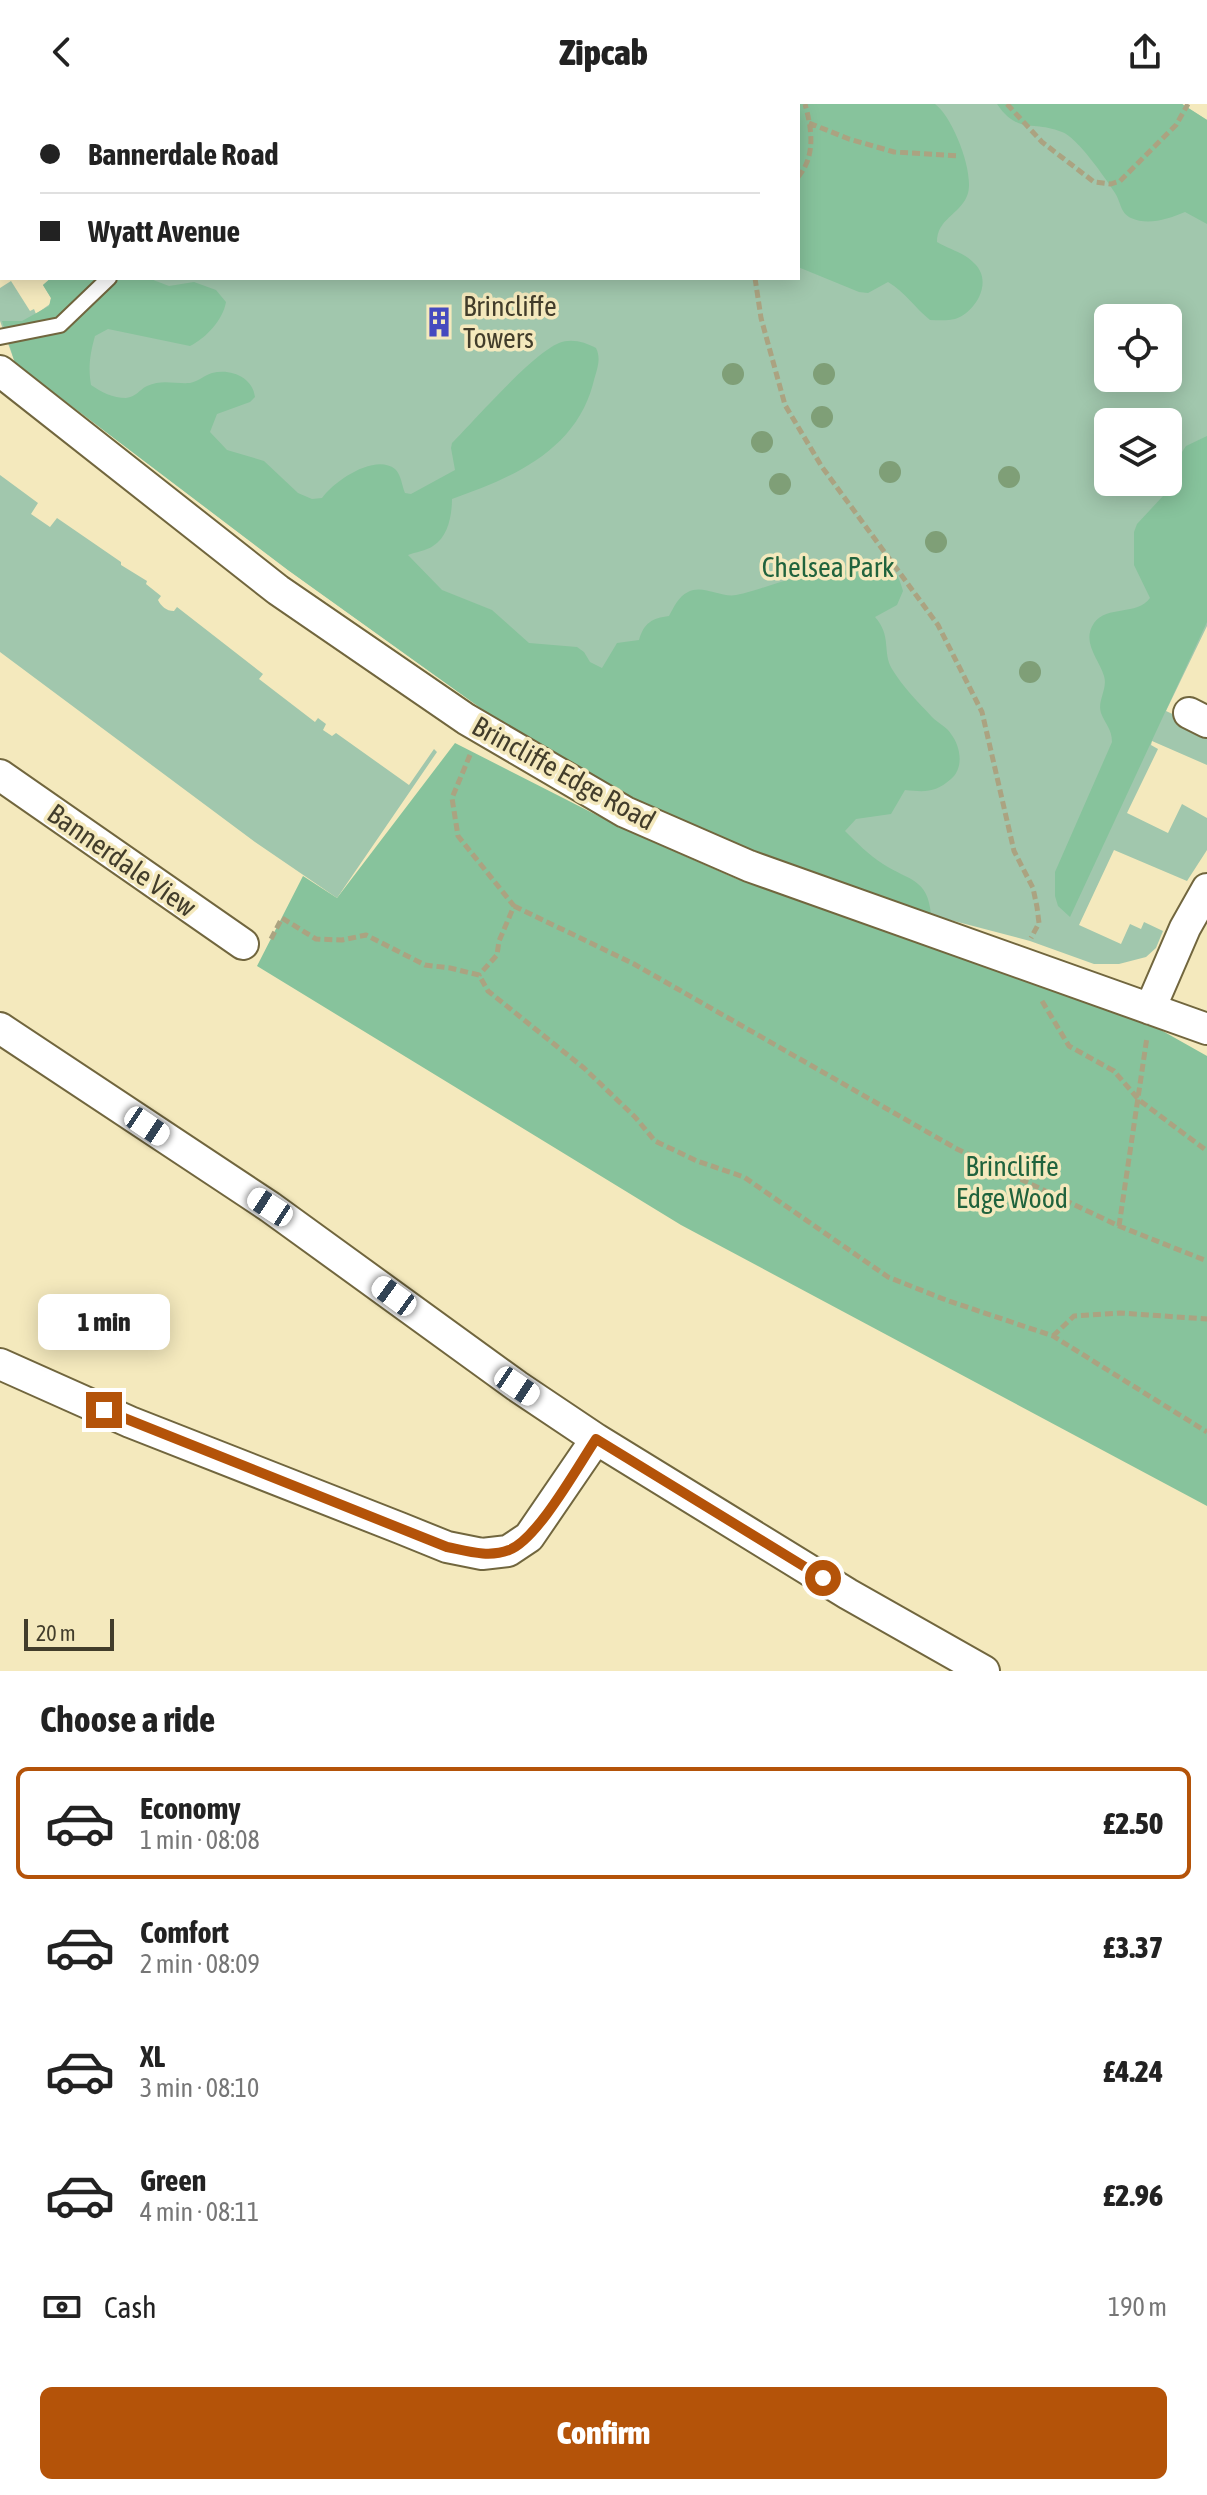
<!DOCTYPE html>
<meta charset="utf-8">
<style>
body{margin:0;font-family:"Asap Condensed",sans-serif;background:#f6f6f6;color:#222;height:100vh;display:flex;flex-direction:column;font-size:30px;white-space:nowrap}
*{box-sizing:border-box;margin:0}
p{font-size:26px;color:#767676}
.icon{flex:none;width:44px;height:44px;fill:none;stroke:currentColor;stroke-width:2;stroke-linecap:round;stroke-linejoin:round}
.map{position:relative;height:1567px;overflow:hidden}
.sheet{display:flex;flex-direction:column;background:#fff;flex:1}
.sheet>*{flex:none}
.hud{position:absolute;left:0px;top:0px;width:800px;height:176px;box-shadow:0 4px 20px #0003;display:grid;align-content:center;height:176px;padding:0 40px;background:#fff}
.controls{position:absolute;left:1094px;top:200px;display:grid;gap:16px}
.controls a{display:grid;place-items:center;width:88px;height:88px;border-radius:12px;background:#fff;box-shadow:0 4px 20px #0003;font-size:40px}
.scale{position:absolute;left:24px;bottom:20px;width:90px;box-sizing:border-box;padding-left:8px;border:4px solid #423d2b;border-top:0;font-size:22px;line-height:28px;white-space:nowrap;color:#423d2b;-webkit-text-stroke:6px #f4e9bd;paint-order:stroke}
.end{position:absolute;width:36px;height:36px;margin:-18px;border:10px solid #b45309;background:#fff;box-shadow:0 0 0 4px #fff}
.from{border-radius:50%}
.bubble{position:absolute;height:56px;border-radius:12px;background:#fff;box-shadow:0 4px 20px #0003;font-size:26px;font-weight:800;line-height:56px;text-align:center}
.car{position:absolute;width:24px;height:48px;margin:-24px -12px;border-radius:10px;box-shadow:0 0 6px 2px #0007;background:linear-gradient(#fff 24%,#345 0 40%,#fff 0 76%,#345 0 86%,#fff 0)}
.hud b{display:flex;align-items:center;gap:28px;height:76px;font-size:30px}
.hud b+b{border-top:2px solid #e0e0e0}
.hud i{width:20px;height:20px;background:#222}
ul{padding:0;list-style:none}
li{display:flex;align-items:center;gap:24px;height:112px;margin:0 16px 12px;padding:0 24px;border:4px solid transparent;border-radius:12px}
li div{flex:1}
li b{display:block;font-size:30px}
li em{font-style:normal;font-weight:800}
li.active{border-color:#b45309}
li>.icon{width:72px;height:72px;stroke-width:1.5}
h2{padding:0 40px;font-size:36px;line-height:96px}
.pay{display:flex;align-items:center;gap:20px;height:88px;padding:0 40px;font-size:30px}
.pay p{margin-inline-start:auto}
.action{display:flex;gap:16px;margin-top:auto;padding:16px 40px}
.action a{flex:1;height:92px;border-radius:12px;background:#b45309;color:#fff;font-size:32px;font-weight:800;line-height:92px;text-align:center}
header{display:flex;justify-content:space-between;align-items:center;height:104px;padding:0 40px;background:#fff;font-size:36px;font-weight:800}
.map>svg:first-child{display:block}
.green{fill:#a1c7ad;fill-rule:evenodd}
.forest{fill:#87c39c}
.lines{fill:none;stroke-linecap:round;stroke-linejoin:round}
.lane-casing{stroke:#71663e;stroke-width:18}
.street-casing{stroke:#71663e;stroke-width:34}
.path{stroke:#aba381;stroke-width:5;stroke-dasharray:8 4;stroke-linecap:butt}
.lane{stroke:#fff;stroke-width:14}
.street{stroke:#fff;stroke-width:30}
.tree{fill:#7f9f77}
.route{stroke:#b45309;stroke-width:10}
.labels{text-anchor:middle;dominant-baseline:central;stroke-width:7;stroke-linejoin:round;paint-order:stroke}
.poi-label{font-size:28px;fill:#423d2b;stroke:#f4e9bd;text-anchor:start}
.park-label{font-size:28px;fill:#20633d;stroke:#f4e9bd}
.street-label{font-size:28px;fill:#423d2b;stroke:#f4e9bd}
</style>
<header><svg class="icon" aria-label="back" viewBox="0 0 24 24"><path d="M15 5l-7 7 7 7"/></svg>Zipcab<svg class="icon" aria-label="share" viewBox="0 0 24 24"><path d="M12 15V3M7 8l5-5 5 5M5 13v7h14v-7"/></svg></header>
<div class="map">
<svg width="1207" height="1567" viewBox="0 0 1207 1567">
<rect width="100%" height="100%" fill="#f4e9bd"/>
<path class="green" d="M 199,0 L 1182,0 L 1207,16 L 1207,522 L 1166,607 L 1207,626 L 1207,661 L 1152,637 L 1151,641 L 1158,645 L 1127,709 L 1168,729 L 1182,700 L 1207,714 L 1207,746 L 1187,777 L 1114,746 L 1079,821 L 1121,840 L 1130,820 L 1141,825 L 1144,818 L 1163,827 L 1156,844 L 1146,853 L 1119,860 L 1094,860 L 1030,837 L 931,811 L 745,743 L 489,610 L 288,466 L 15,259 L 0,217 L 0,184 L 11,177 L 30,207 L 34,205 L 36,210 L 50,200 L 51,194 L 43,181 L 51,174 L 798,174 L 798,2 L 197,2 ZM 1108,214 L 1168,214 L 1168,274 L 1108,274 ZM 1108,318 L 1168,318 L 1168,378 L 1108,378 Z
M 0,371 L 38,399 L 31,410 L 50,423 L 57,414 L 121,458 L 121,461 L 147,477 L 146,480 L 161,492 L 158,496 C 161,502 166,507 174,507 L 177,503 L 263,570 L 259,575 L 315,618 L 318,614 L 326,620 L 323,626 L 332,632 L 336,629 L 409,681 L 434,645 L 437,648 L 337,794 L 255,738 L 0,548 Z"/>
<path class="forest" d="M 199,0 L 935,0 C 953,13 976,72 967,92 C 959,111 937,115 937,138 C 950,146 964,148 975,160 C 993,178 976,208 955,215 C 947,217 938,216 930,216 C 915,204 905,188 888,178 L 868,189 L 859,188 L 798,163 L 798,2 L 197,2 Z
M 997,0 L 1182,0 L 1207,16 L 1207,120 L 1185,108 C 1168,115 1148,122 1131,114 C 1120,109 1121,98 1115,89 C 1106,75 1077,33 1062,28 C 1034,16 1018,31 997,0 Z
M 51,174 L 148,174 L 169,182 L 194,178 L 216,186 L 226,198 C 223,216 206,234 190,242 L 108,225 L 95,232 C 90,250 88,263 91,281 C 101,288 113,294 126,294 C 136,293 139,286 147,282 C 162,275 174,280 190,279 C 197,278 205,271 212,269 C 230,264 253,273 255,293 L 250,298 L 217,310 L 210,328 L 227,346 L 264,357 L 298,389 L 312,395 L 322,394 C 334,377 375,349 395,365 C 401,370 402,382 405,389 L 411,390 L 455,366 L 451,344 L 452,339 C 476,315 531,251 559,239 C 571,234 585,238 596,244 C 602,256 596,267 593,280 C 575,347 512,374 452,395 C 452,411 448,433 433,442 C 426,447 415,448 408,451 L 442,486 L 492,506 L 529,539 L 577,543 L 584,548 L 590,558 L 602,564 L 617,539 L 639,536 C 644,519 652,514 669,512 C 674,503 678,493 688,488 C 703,480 721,494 736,491 C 757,487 776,478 796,474 C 807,472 817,474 827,472 C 858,465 891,440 903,487 L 897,501 L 875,513 C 892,532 882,548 892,565 C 902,582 919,599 932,613 C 938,619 947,623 951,630 C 961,643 964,664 951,675 C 935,689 925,688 905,686 L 891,710 L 856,715 L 845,727 C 857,739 869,751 883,760 C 909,777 928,774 931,811 L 745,743 L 636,697 L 489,610 L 288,466 L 15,259 L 2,217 L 22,217 L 49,202 L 51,194 L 43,181 Z
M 1207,332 L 1207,518 L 1070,813 L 1058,802 L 1055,792 L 1055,768 L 1112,638 C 1112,625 1105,620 1101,609 C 1097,597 1108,585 1104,572 C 1099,555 1081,538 1094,519 C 1107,501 1137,512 1150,494 L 1134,461 L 1134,428 L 1137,420 L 1163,392 L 1180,351 L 1186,342 Z
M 455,639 L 628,727 L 737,775 L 1152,921 L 1207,952 L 1207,1402 L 681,1121 L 257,862 L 303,772 L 337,794 Z"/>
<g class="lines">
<g class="lane-casing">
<path id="lane" d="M 458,0 L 462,2
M 245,2 L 246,0
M 0,233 L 60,221 L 109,174"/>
</g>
<g class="street-casing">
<path id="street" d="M 84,0 L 85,2
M 0,128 L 2,126
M 0,267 L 278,486 L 466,615 L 625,708 L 749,762 L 1207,925
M 1189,609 L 1207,618
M 0,671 L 243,840
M 1150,905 L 1185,824 L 1207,785
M 0,924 L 270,1103 L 517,1282 L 596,1335 L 848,1490 L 984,1567
M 0,1260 L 130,1318 L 400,1424 L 447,1443 L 482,1450 L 508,1447 L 529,1433 L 596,1335"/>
</g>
<path class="path" d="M 1007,0 L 1042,38 L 1094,78 L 1111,80 L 1120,77 L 1176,21 L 1188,0
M 645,2 L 648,0
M 809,19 L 849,35 L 894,48 L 959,52
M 798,73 C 816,52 812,25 805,0
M 755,174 L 761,214 L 785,301 L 822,363 L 938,521 L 982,608 L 1014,747 L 1033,784 L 1037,803 L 1039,819 L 1031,834
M 470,651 L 452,694 L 458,732 L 514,802 L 499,837 L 497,851 L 479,871
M 514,802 L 634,860 L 957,1045 L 1119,1122 L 1207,1157
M 271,835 L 282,814 L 316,835 L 342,836 L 366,831 L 425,861 L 450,864 L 479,871 L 488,887 L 584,964 L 635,1013 L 655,1037 L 697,1057 L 744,1073 L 888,1173 L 946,1196 L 1053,1232 L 1207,1328
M 1042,897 L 1069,942 L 1114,967 L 1139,996 L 1207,1047
M 1119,1122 L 1147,933
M 1053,1232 L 1074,1212 L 1120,1209 L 1207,1215"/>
<use href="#lane" class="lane"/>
<use href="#street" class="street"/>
</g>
<g class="tree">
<circle cx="733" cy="270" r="11"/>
<circle cx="824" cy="270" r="11"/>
<circle cx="822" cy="313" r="11"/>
<circle cx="762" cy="338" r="11"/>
<circle cx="890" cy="368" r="11"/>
<circle cx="1009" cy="373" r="11"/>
<circle cx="780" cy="380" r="11"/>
<circle cx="936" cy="438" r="11"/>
<circle cx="1030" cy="568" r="11"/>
</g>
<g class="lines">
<path class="route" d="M 104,1306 L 447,1443 C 467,1447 489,1454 509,1446 C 537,1436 578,1362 596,1335 L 823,1474"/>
</g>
<defs>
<g id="building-bare" transform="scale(2.4)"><path d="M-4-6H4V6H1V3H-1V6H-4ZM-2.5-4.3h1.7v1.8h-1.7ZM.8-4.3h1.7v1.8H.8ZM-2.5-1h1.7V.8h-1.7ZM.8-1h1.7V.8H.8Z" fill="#454abf" stroke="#f4e9bd" stroke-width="2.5" paint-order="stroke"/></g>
</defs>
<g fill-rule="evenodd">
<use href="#building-bare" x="439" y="218"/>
</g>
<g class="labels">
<g class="poi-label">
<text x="463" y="202">Brincliffe<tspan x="463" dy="32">Towers</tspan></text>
</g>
<g class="park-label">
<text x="828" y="463">Chelsea Park</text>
<text x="1012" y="1062">Brincliffe<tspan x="1012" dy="32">Edge Wood</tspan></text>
</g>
<g class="street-label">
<text transform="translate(564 669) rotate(29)">Brincliffe Edge Road</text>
<text transform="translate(122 756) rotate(35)">Bannerdale View</text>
</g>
</g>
</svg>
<div class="controls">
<a><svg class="icon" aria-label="locate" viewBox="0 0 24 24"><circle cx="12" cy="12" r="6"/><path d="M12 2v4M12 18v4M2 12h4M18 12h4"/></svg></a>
<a><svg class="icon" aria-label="layers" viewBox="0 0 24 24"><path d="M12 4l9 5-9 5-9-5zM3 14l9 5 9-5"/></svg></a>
</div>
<div class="scale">20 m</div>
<i class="end from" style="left:823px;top:1474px"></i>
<i class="end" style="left:104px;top:1306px"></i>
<div class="bubble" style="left:38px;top:1190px;width:132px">1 min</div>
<i class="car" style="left:147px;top:1022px;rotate:124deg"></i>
<i class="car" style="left:270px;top:1103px;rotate:303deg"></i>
<i class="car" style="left:394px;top:1192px;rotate:306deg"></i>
<i class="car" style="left:517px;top:1282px;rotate:124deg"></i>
<div class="hud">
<b><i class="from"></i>Bannerdale Road</b>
<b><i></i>Wyatt Avenue</b>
</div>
</div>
<section class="sheet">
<h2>Choose a ride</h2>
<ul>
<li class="active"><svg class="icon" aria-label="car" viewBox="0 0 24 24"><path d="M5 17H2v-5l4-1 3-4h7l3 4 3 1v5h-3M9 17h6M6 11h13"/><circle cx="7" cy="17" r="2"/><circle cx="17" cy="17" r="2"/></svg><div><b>Economy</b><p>1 min · 08:08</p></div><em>£2.50</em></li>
<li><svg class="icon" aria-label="car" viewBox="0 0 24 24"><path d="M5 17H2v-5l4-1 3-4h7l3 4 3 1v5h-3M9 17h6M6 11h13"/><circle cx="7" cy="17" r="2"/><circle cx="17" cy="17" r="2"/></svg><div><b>Comfort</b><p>2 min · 08:09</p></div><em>£3.37</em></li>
<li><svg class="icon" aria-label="car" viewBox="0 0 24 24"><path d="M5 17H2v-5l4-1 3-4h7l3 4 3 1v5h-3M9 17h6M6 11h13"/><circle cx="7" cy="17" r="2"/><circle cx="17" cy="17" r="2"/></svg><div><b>XL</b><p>3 min · 08:10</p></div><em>£4.24</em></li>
<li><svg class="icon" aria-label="car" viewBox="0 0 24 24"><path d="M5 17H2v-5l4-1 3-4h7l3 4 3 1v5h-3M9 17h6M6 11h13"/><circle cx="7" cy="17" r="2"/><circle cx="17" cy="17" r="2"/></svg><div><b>Green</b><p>4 min · 08:11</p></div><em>£2.96</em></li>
</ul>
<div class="pay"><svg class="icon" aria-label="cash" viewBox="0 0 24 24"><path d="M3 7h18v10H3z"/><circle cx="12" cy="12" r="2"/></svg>Cash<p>190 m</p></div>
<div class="action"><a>Confirm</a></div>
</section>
